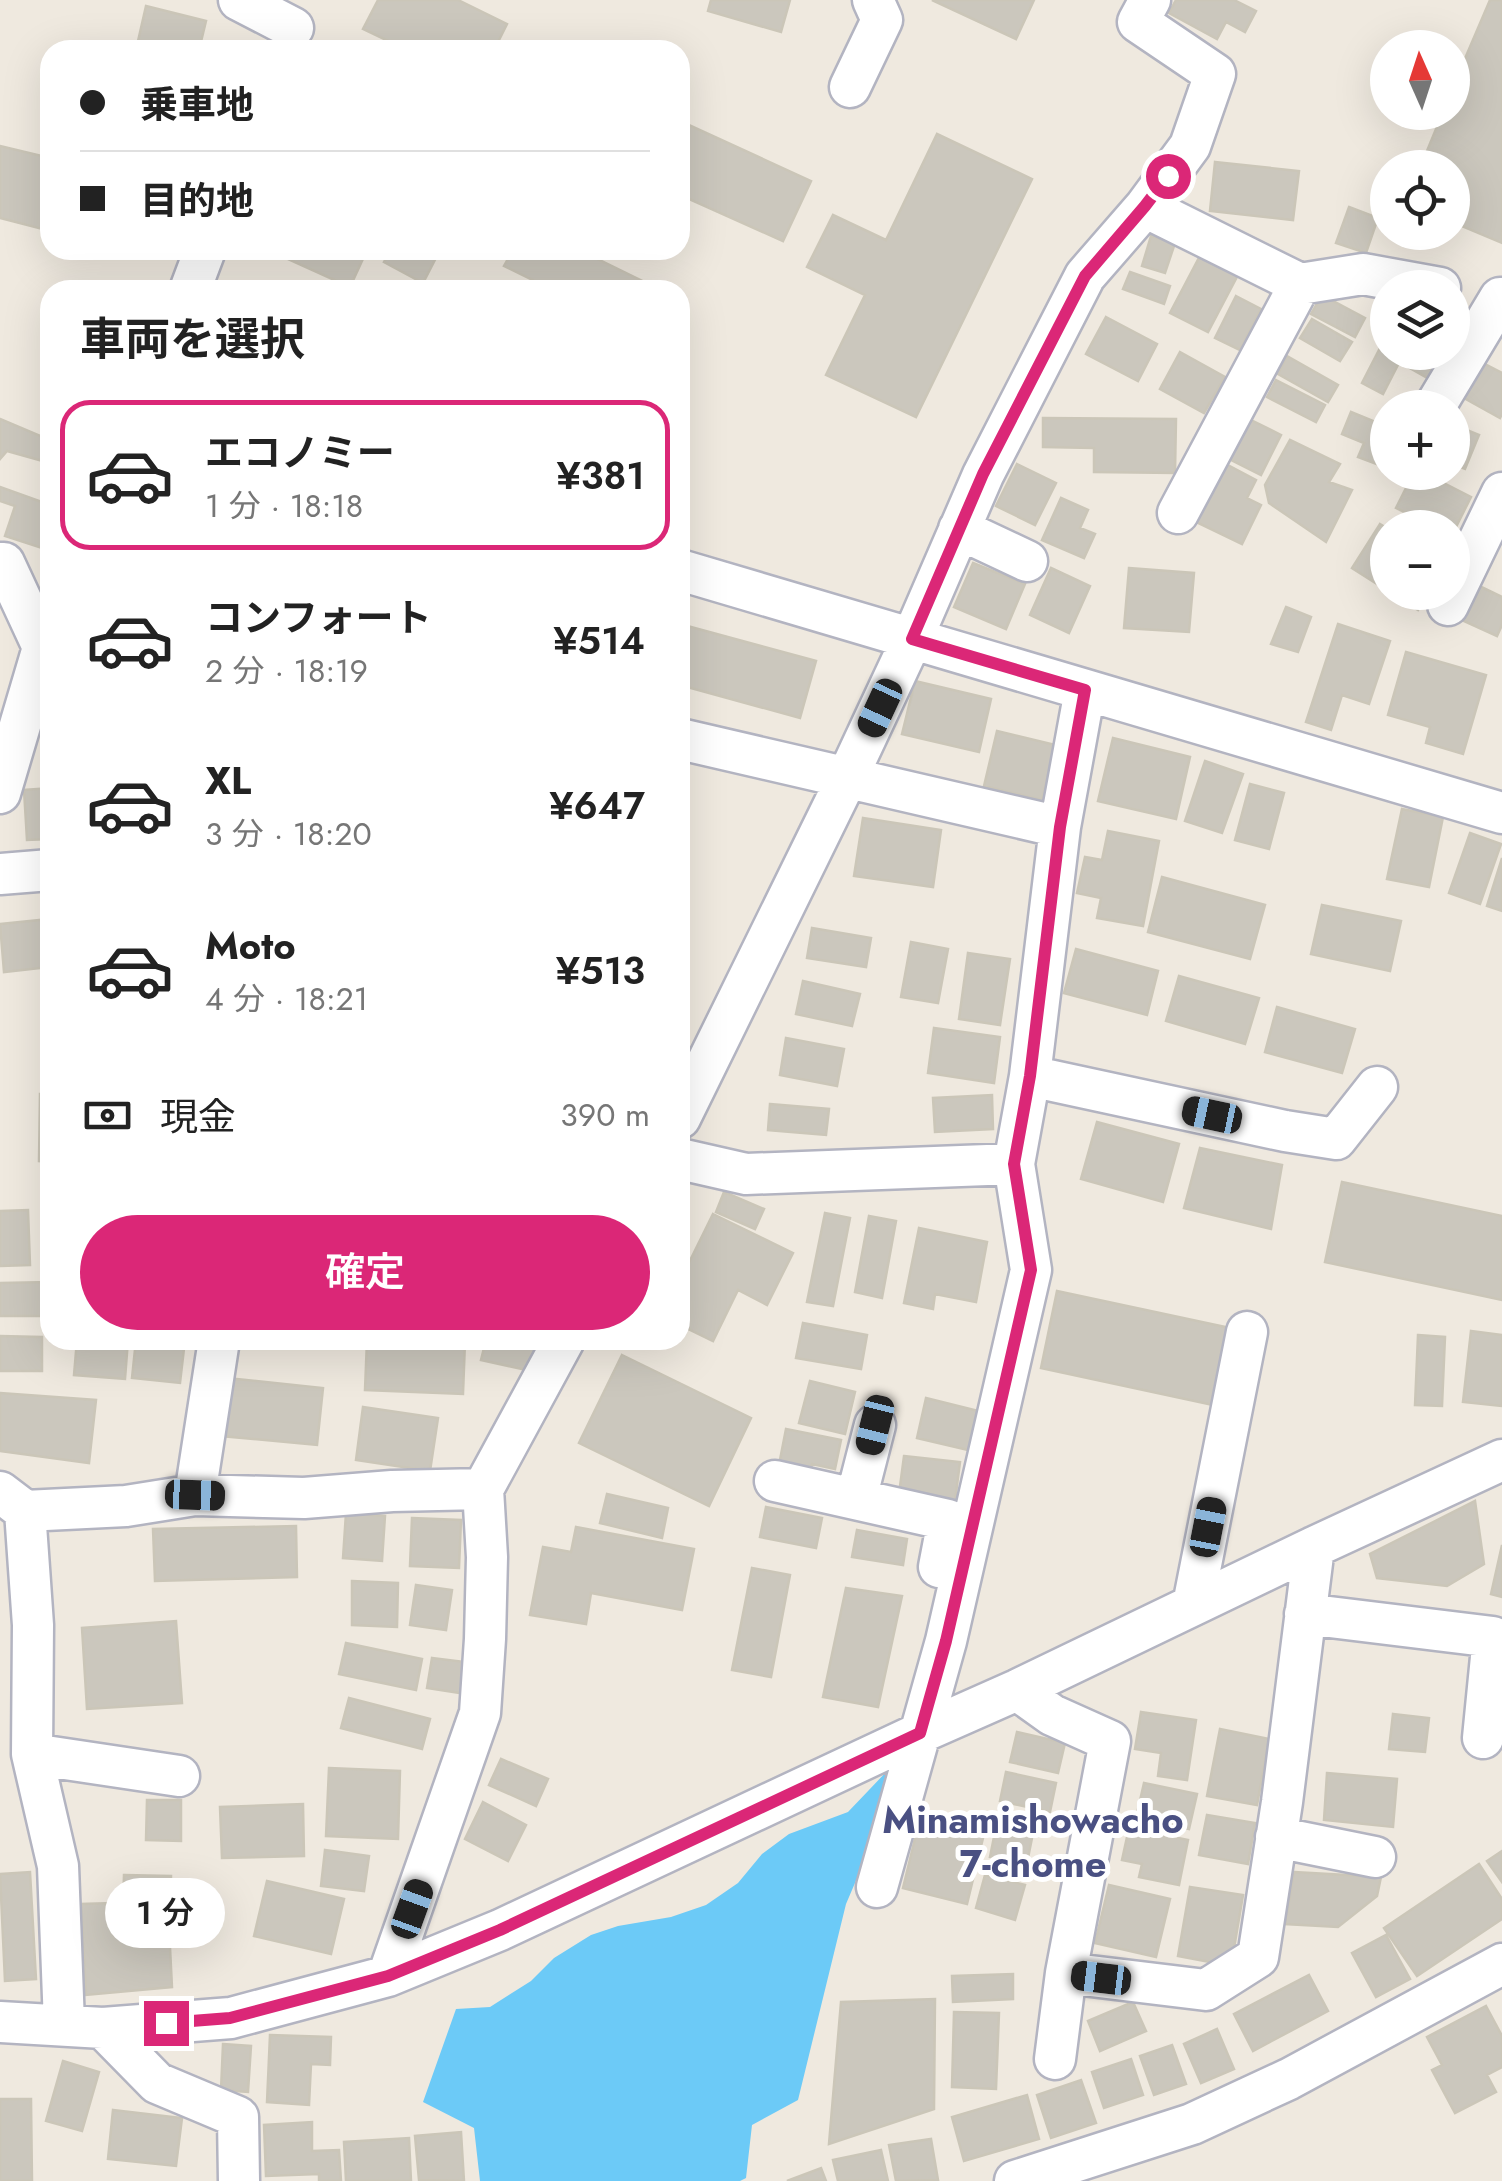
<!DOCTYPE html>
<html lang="ja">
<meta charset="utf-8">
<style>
body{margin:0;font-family:Jost,"Noto Sans JP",sans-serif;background:#f6f6f6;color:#222;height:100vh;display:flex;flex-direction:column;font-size:38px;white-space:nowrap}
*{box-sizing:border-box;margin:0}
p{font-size:32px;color:#767676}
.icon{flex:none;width:55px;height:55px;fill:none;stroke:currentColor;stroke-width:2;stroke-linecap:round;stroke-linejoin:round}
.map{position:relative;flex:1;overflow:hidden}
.side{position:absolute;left:40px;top:280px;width:650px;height:1070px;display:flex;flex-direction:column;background:#fff;border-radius:30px;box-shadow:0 10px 40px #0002}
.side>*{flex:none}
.banner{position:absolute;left:40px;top:40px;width:650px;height:220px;border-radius:30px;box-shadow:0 10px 40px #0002;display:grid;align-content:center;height:220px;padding:0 40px;background:#fff}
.needle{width:65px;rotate:357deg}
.fabs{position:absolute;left:1370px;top:30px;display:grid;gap:20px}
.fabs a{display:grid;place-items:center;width:100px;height:100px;border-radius:50%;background:#fff;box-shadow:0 10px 40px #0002;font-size:50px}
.end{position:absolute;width:45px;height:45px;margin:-22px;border:12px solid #db2777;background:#fff;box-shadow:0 0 0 5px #fff}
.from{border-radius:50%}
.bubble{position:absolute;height:70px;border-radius:35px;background:#fff;box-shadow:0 10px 40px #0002;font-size:32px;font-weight:600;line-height:70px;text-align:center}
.car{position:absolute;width:30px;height:60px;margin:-30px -15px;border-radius:12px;box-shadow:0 0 8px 2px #0007;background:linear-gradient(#222 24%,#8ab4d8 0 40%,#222 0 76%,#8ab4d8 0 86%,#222 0)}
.banner b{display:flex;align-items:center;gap:35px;height:95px;font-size:38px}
.banner b+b{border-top:2px solid #e0e0e0}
.banner i{width:25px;height:25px;background:#222}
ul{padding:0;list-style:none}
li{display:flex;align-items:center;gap:30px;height:150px;margin:0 20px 15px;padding:0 20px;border:5px solid transparent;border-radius:30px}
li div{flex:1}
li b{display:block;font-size:38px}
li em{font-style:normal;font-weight:600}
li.selected{border-color:#db2777}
li>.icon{width:90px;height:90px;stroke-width:1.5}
h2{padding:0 40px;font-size:45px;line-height:120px}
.pay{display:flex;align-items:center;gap:25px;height:110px;padding:0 40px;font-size:38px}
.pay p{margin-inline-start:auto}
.primary-button{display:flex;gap:20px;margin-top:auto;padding:20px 40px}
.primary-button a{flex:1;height:115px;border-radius:60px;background:#db2777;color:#fff;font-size:40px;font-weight:600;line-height:115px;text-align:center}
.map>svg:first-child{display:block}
.water{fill:#6ccaf7}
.building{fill:#cbc7bd;stroke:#cbc6b8;stroke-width:2.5}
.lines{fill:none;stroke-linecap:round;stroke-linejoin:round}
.minor-casing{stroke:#b3b4c1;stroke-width:45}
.minor{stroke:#fff;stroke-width:40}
.route{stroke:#db2777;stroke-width:12}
.labels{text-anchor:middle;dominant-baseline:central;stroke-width:10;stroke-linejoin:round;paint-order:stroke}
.neighbourhood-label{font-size:38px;font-weight:bold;fill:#4a5082;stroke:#fff}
</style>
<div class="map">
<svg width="1502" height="2181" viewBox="0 0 1502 2181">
<rect width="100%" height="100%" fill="#efe9df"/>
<path class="water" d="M 889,1769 L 896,1787 L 846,1904 L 798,2100 L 752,2125 L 746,2178 L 740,2181 L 480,2181 L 474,2128 L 423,2102 L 456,2009 L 490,2007 L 531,1981 L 554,1958 L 591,1935 L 618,1926 L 671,1917 L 706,1905 L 738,1883 L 762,1854 L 789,1834 L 848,1812 Z"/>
<path class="building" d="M 378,0 L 458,0 L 507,24 L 494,50 L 407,50 L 363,29 Z
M 711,0 L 790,0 L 781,32 L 708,11 Z
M 932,0 L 1034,0 L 1016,39 Z
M 1176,0 L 1234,0 L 1256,11 L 1245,32 L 1226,22 L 1217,39 L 1169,13 Z
M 1490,0 L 1502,0 L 1502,243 L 1452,222 L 1452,168 L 1420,168 L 1443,112 L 1452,112 L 1452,89 Z
M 146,6 L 206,21 L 199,50 L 136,50 Z
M 680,121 L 811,181 L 783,241 L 680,195 Z
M 937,134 L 1032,179 L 916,417 L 826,375 L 865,295 L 807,267 L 833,215 L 886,240 Z
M 0,146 L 50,158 L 50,231 L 0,218 Z
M 1215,162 L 1299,171 L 1293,220 L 1210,211 Z
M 1349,207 L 1378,218 L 1366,253 L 1336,243 Z
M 1151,236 L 1175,243 L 1165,273 L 1142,266 Z
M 268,250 L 367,250 L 350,287 Z
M 391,250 L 440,250 L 423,283 L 384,262 Z
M 513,250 L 579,250 L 661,290 L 553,290 L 504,266 Z
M 1202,252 L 1240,271 L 1208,332 L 1170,313 Z
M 1130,272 L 1170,286 L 1164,304 L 1123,289 Z
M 1322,295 L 1365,318 L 1355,337 L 1311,314 Z
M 1236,296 L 1261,309 L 1240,350 L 1215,338 Z
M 1106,317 L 1157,344 L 1138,381 L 1086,354 Z
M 1312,319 L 1352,342 L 1340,361 L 1300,338 Z
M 1381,346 L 1388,349 L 1388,352 L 1394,352 L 1402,357 L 1383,394 L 1362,383 Z
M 1180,352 L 1225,377 L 1204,413 L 1160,389 Z
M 1416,352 L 1447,352 L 1431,380 L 1408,367 Z
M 1287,356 L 1338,385 L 1328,402 L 1278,374 Z
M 1483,363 L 1502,373 L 1502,414 L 1500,418 L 1464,398 Z
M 1276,380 L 1325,405 L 1316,422 L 1267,397 Z
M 1351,412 L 1388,427 L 1388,444 L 1379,465 L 1358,457 L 1364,443 L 1342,434 Z
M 1043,418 L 1176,419 L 1175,473 L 1094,472 L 1094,448 L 1043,447 Z
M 0,419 L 50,440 L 50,463 L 7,451 L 0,459 Z
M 1249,419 L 1281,435 L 1261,475 L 1229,459 Z
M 1452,424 L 1479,435 L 1465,469 L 1452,464 Z
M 1290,440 L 1340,464 L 1329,482 L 1352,490 L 1326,542 L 1269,503 L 1265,485 Z
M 1224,463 L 1256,480 L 1247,498 L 1261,505 L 1242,544 L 1196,522 Z
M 1017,464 L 1056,483 L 1035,525 L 996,506 Z
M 1414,472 L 1422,472 L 1471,497 L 1452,535 L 1452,528 L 1436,528 L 1396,508 Z
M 0,487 L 50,505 L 50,543 L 48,550 L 5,536 L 15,506 L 0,501 Z
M 1061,498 L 1088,510 L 1080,528 L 1095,534 L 1084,558 L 1042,540 Z
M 1380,524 L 1388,529 L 1388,591 L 1352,568 Z
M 973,563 L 1025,584 L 1006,629 L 954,607 Z
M 1051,568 L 1090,586 L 1069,633 L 1030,615 Z
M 1129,568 L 1194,573 L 1189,632 L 1124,628 Z
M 1473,583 L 1502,597 L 1502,625 L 1497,636 L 1457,618 Z
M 1390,592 L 1429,592 L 1418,610 Z
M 1286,607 L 1311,617 L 1298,652 L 1271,644 Z
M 680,624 L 816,661 L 800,718 L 680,685 Z
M 1338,624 L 1390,641 L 1369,704 L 1342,695 L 1331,730 L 1306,722 Z
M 1406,652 L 1486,675 L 1463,754 L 1426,743 L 1430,727 L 1388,715 Z
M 915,681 L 991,699 L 979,752 L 902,734 Z
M 997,731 L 1055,745 L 1042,800 L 984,786 Z
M 1113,738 L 1190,757 L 1176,819 L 1098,801 Z
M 1205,761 L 1243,774 L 1222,833 L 1185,821 Z
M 1250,784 L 1284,793 L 1269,849 L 1235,840 Z
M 50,788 L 50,839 L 27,840 L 24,790 Z
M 1402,809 L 1443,817 L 1429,887 L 1387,879 Z
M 863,818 L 941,830 L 933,887 L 854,876 Z
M 1108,831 L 1159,841 L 1143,926 L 1097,918 L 1101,898 L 1077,893 L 1085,857 L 1102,860 Z
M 1470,833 L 1501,844 L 1480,904 L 1449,893 Z
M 1502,858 L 1502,911 L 1487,906 Z
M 1162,877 L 1265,905 L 1250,959 L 1148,932 Z
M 1322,905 L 1401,921 L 1390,971 L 1311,954 Z
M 50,919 L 50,967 L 4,972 L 0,924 Z
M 812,928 L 871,938 L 866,967 L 807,958 Z
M 911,942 L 948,949 L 938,1003 L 901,997 Z
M 1076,949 L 1158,971 L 1147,1015 L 1064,993 Z
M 968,953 L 1010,959 L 1000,1025 L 959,1019 Z
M 1179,976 L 1259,998 L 1245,1044 L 1166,1021 Z
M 803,981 L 860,994 L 852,1026 L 796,1014 Z
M 1277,1007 L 1355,1029 L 1342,1073 L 1265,1052 Z
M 934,1028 L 1000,1037 L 994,1083 L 928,1073 Z
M 786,1038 L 844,1049 L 837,1086 L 780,1075 Z
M 40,1094 L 50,1094 L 50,1162 L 39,1161 Z
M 992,1095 L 993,1129 L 935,1132 L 933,1098 Z
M 770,1104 L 829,1109 L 826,1135 L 768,1130 Z
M 1097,1122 L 1179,1144 L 1163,1202 L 1081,1179 Z
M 1200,1148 L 1282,1165 L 1271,1229 L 1184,1208 Z
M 1342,1182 L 1502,1216 L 1502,1300 L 1325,1262 Z
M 724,1192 L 764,1209 L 755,1229 L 716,1212 Z
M 28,1210 L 30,1265 L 0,1266 L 0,1211 Z
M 825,1213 L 850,1218 L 833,1306 L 807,1302 Z
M 713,1214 L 793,1253 L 767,1305 L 738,1290 L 713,1341 L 680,1325 L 680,1281 Z
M 869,1216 L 896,1221 L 882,1298 L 855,1292 Z
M 919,1228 L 987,1242 L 976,1302 L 935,1294 L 933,1309 L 904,1303 Z
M 50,1282 L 50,1316 L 0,1316 L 0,1283 Z
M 1057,1291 L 1230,1328 L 1213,1405 L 1041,1368 Z
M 803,1323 L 867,1335 L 861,1369 L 796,1358 Z
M 1471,1331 L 1502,1335 L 1502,1406 L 1463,1402 Z
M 1418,1335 L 1445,1337 L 1442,1406 L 1415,1405 Z
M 0,1336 L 42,1337 L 42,1371 L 0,1371 Z
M 77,1340 L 128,1340 L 125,1379 L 74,1375 Z
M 136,1340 L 185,1340 L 180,1383 L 132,1378 Z
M 367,1340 L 465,1342 L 463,1394 L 365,1390 Z
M 486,1340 L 538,1340 L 531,1371 L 481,1360 Z
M 622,1355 L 751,1418 L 709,1506 L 579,1443 Z
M 227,1378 L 323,1388 L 317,1445 L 221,1436 Z
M 810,1381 L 855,1392 L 845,1434 L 799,1423 Z
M 0,1393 L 96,1400 L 89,1463 L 0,1451 Z
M 926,1398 L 978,1411 L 968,1450 L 917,1438 Z
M 363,1407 L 438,1418 L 430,1471 L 356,1460 Z
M 786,1429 L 841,1440 L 835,1469 L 812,1464 L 809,1477 L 778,1470 Z
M 904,1456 L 960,1462 L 955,1501 L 899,1494 Z
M 607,1494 L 668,1508 L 662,1538 L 600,1523 Z
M 1475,1501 L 1484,1564 L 1447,1586 L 1377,1578 L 1370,1554 Z
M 766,1507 L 822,1518 L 816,1548 L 760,1537 Z
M 346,1513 L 385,1516 L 382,1561 L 343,1558 Z
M 412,1518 L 461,1520 L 459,1568 L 410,1566 Z
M 296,1526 L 297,1577 L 155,1581 L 153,1529 Z
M 576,1527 L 694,1549 L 682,1610 L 591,1593 L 586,1624 L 530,1615 L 543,1547 L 571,1552 Z
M 857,1530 L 907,1539 L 903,1565 L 852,1557 Z
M 1502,1545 L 1502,1597 L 1491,1594 Z
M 752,1568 L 790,1575 L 771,1677 L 732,1670 Z
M 352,1581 L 398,1583 L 397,1627 L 352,1625 Z
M 416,1585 L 452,1590 L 446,1630 L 410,1625 Z
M 846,1588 L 902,1596 L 878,1707 L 823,1697 Z
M 176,1621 L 182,1703 L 87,1709 L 82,1628 Z
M 346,1643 L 422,1659 L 416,1690 L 339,1674 Z
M 432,1658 L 465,1662 L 460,1693 L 427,1688 Z
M 349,1698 L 430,1719 L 422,1749 L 341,1728 Z
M 1141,1712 L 1196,1720 L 1187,1780 L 1158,1776 L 1161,1753 L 1135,1749 Z
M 1393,1714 L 1429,1718 L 1425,1752 L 1389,1749 Z
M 1220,1729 L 1269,1739 L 1257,1805 L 1207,1796 Z
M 1017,1732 L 1065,1743 L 1058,1773 L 1010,1762 Z
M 501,1759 L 548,1779 L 536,1806 L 489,1785 Z
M 329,1768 L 400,1771 L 398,1839 L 326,1836 Z
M 1006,1772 L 1056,1783 L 1050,1812 L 1000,1801 Z
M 1327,1773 L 1397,1779 L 1393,1827 L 1324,1820 Z
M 1144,1783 L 1197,1794 L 1189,1829 L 1136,1818 Z
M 147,1800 L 181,1800 L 181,1841 L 146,1840 Z
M 483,1802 L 526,1825 L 508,1861 L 465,1839 Z
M 303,1804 L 304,1856 L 222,1858 L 220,1807 Z
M 1207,1815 L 1255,1823 L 1248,1864 L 1199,1855 Z
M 920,1818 L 984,1834 L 967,1904 L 903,1888 Z
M 997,1822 L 1034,1828 L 1027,1863 L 990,1857 Z
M 1129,1828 L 1188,1840 L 1179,1885 L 1139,1877 L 1142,1864 L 1122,1860 Z
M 325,1850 L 369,1856 L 364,1891 L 321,1886 Z
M 1502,1851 L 1502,1882 L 1487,1861 Z
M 1479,1864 L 1502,1899 L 1502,1919 L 1417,1976 L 1384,1928 Z
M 30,1872 L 36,1979 L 5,1981 L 0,1874 Z
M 1294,1872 L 1381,1877 L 1377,1896 L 1338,1927 L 1285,1924 Z
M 124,1875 L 171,1876 L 170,1906 L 123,1905 Z
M 985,1875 L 1025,1885 L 1015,1920 L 976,1908 Z
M 267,1881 L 344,1899 L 331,1954 L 254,1936 Z
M 1109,1885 L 1170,1899 L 1156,1957 L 1095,1943 Z
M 1190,1887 L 1243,1895 L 1231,1966 L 1178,1956 Z
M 113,1903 L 115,1930 L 169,1927 L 172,1987 L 86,1995 L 81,1904 Z
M 1386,1935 L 1410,1979 L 1376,1997 L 1352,1953 Z
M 1013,1974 L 1013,1999 L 953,2002 L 952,1976 Z
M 1309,1975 L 1328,2011 L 1253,2051 L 1234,2014 Z
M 935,1999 L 934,2109 L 829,2144 L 841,2002 Z
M 1133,2002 L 1146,2031 L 1100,2051 L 1088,2021 Z
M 1486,2006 L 1502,2036 L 1502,2067 L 1487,2075 L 1496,2092 L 1455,2113 L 1432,2070 L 1442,2065 L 1427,2037 Z
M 954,2012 L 999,2013 L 996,2089 L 952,2087 Z
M 1217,2029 L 1234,2069 L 1201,2083 L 1184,2044 Z
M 270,2035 L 331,2037 L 330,2065 L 311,2064 L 309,2105 L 267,2102 Z
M 223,2044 L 251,2046 L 248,2092 L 221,2090 Z
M 1172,2045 L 1186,2084 L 1154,2095 L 1140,2056 Z
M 1131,2059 L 1143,2095 L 1104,2108 L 1092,2072 Z
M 63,2061 L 99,2072 L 82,2131 L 46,2121 Z
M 1081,2080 L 1096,2123 L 1051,2138 L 1037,2095 Z
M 1027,2095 L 1039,2139 L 964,2161 L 952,2117 Z
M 0,2099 L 31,2099 L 32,2181 L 0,2181 Z
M 113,2110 L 182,2118 L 176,2166 L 108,2159 Z
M 312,2122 L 312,2151 L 339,2150 L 341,2181 L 319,2181 L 319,2174 L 266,2176 L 264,2125 Z
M 461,2132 L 464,2181 L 419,2180 L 415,2136 Z
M 409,2138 L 411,2181 L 346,2181 L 344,2142 Z
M 931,2139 L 938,2180 L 896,2181 L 889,2145 Z
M 881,2150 L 888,2181 L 838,2181 L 833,2160 Z
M 821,2168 L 826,2181 L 787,2181 Z"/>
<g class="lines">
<g class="minor-casing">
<path id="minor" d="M 239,0 L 293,28
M 850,87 L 882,20 L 873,0
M 1145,207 L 1300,284 L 1363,274 L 1440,288
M 190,290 L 205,250
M 1434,408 L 1500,298
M 1178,513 L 1300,284
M 959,529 L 1027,561
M 0,563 L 4,563 L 49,660
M 680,570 L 1502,813
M 1448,605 L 1502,493
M 680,739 L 1060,827
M 0,793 L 50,624
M 0,874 L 50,870
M 1030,1076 L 1285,1131 L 1336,1139 L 1377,1087
M 680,1118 L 847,778 L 912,639 L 983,475 L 1085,276 L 1145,207 L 1190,146 L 1215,74 L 1138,22 L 1150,0
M 680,1159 L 746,1174 L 1014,1164
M 775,1481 L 948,1520 L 939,1567
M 483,1489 L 564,1340
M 0,1492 L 25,1511 L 33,1625 L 32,1754 L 58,1866 L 64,2024
M 195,1495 L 219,1340
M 856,1499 L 875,1425
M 25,1511 L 126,1506 L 195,1495 L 304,1498 L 392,1491 L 483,1489 L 487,1557 L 485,1639 L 480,1713 L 388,1976
M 1193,1605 L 1247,1332
M 1305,1614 L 1493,1637 L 1483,1738
M 1017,1690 L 1052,1715 L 1110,1741 L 1066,1973 L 1206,1990 L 1258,1957 L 1282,1802 L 1314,1547
M 32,1754 L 179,1776
M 1276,1837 L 1375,1857
M 877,1887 L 946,1641 L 1031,1270 L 1014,1164 L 1030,1076 L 1060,827 L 1085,690
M 0,2022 L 103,2028 L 231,2018 L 388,1976 L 500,1930 L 920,1733 L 1017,1690 L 1314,1547 L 1502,1460
M 103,2028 L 157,2083 L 238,2117 L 239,2181
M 1055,2059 L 1066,1973
M 1015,2181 L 1192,2124 L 1289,2079 L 1502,1964"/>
</g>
<use href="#minor" class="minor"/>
</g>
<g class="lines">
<path class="route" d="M 166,2023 L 230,2018 L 388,1976 L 500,1930 L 920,1733 L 946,1641 L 1031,1270 L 1014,1164 L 1030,1076 L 1060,827 L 1085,690 L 912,639 L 983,474 L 1085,276 L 1145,206 L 1168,176"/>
</g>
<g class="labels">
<g class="neighbourhood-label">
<text x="1033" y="1819">Minamishowacho<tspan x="1033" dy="44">7-chome</tspan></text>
</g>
</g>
</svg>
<div class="fabs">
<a><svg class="needle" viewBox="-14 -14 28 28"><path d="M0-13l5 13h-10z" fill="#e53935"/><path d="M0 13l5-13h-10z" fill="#767676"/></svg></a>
<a><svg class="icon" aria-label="locate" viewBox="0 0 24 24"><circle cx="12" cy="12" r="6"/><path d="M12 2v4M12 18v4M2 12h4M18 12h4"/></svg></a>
<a><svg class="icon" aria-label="layers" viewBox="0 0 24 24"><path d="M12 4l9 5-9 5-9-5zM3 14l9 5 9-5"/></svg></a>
<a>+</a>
<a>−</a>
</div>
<i class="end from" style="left:1168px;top:176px"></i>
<i class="end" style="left:166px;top:2023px"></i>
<div class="bubble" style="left:105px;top:1878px;width:120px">1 分</div>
<i class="car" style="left:880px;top:708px;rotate:205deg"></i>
<i class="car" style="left:1212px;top:1115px;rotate:282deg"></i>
<i class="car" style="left:875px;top:1425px;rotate:194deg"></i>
<i class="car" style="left:195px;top:1495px;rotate:92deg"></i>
<i class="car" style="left:1208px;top:1527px;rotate:11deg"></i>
<i class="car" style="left:412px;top:1909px;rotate:20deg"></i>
<i class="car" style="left:1101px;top:1978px;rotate:277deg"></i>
<div class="banner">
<b><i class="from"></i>乗車地</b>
<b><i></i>目的地</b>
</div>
<section class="side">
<h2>車両を選択</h2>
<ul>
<li class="selected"><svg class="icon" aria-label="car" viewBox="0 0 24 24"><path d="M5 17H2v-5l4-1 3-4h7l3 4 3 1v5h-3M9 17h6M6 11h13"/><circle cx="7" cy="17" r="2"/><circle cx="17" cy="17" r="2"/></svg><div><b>エコノミー</b><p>1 分 · 18:18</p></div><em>¥381</em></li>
<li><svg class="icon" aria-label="car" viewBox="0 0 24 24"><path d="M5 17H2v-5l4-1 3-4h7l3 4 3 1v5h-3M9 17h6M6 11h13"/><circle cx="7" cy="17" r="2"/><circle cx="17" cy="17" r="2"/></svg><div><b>コンフォート</b><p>2 分 · 18:19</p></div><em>¥514</em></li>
<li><svg class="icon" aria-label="car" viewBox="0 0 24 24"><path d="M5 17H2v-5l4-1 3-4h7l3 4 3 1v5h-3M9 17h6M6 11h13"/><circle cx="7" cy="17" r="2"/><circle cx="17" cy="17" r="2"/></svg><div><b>XL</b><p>3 分 · 18:20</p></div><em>¥647</em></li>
<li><svg class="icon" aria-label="car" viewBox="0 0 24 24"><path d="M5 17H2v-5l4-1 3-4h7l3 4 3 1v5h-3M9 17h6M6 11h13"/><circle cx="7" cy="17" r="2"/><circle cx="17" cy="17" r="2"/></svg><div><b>Moto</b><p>4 分 · 18:21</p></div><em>¥513</em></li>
</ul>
<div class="pay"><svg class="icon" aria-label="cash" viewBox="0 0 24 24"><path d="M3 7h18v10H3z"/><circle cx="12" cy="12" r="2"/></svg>現金<p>390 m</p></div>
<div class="primary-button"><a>確定</a></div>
</section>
</div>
